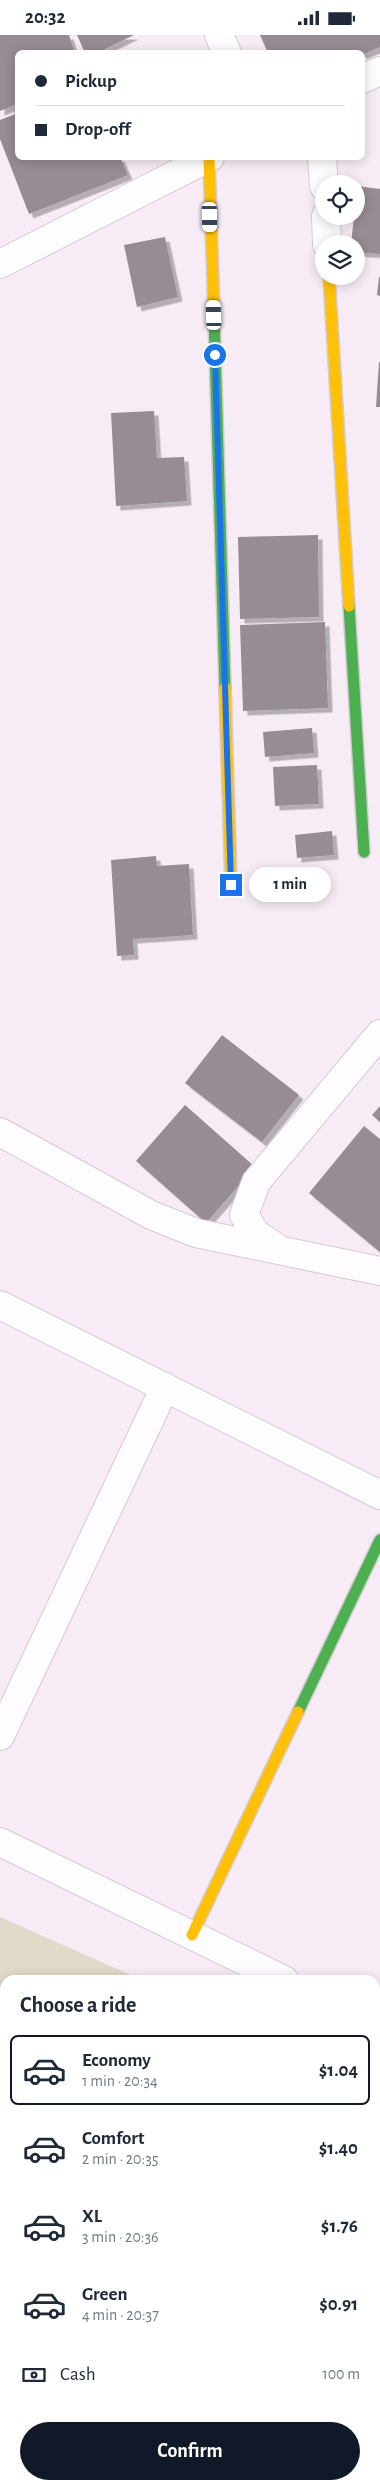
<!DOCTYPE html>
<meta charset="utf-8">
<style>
body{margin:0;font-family:"Alegreya Sans",sans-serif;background:#f6f6f7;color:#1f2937;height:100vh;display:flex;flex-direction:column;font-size:19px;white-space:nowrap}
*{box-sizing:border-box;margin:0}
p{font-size:16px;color:#747a83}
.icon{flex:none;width:28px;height:28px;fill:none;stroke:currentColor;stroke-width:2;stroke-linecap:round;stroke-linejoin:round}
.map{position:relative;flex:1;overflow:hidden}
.drawer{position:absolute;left:0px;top:1940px;width:380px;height:515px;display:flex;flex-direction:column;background:#fff;border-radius:15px 15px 0 0;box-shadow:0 2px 12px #0003}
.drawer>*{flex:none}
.hud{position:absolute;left:15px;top:15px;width:350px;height:110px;border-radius:8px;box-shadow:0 2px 12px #0003;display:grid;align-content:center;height:110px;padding:0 20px;background:#fff}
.fabs{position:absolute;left:315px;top:140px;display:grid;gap:10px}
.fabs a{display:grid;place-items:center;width:50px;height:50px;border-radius:50%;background:#fff;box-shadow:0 2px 12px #0003;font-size:25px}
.end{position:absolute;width:22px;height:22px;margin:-11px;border:6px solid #1a73e8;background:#fff;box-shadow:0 0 0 2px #fff}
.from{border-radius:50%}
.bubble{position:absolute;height:35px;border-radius:18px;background:#fff;box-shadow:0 2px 12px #0003;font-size:16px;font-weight:600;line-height:35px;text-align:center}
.car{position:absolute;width:15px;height:30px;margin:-15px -8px;border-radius:6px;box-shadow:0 0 4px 1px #0007;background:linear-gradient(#fff 24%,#345 0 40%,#fff 0 76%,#345 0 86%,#fff 0)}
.hud b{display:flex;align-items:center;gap:18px;height:48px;font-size:19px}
.hud b+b{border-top:1px solid #e0e1e3}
.hud i{width:12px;height:12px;background:#1f2937}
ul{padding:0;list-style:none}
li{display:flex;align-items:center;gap:15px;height:70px;margin:0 10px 8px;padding:0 10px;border:2px solid transparent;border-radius:8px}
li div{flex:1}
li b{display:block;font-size:19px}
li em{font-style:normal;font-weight:600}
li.selected{border-color:#111827}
li>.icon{width:45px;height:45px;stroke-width:1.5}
h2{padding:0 20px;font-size:22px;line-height:60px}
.pay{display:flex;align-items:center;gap:12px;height:55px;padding:0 20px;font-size:19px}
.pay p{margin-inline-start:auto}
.button{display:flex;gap:10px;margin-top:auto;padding:10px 20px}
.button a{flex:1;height:58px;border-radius:30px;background:#111827;color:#fff;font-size:20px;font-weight:600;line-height:58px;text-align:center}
.status{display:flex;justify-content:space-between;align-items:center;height:35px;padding:0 25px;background:#fff;direction:ltr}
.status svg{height:14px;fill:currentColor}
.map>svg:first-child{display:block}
.green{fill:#e1daca}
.building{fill:#978c95;filter:url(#shadow)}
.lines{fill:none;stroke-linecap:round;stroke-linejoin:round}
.street-casing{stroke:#d5cad3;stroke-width:30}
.fast-casing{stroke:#d5cad3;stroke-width:14}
.slow-casing{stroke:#d5cad3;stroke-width:14}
.street{stroke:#fefcfe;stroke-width:28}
.fast{stroke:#4caf50;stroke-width:11}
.slow{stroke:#ffc107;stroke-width:11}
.route{stroke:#1a73e8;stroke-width:6}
</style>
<div class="status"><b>20:32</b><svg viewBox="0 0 49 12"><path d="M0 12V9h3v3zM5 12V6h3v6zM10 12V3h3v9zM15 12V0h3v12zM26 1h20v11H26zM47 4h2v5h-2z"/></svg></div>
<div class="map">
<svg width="380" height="2455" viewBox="0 0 380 2455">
<defs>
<filter id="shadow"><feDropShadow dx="4.5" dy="4.5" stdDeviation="0" flood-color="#0004"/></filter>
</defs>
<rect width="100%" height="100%" fill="#f7ecf5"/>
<path class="green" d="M 0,1882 L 142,1945 L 5,1945 L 5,2450 L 375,2450 L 375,2048 L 380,2050 L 380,2455 L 0,2455 Z"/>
<path class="building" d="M 0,0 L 69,0 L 75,18 L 18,18 L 18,69 L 0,76 Z
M 77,0 L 134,0 L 97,18 L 85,18 Z
M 260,0 L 380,0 L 380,12 L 362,20 L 362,18 L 268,18 Z
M 18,78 L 18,122 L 120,122 L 128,140 L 29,179 L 0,104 L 0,85 Z
M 357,151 L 380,154 L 380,219 L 356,217 L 356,209 L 351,209 L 354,181 L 356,181 Z
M 165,202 L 178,262 L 137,272 L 124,210 Z
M 379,242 L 380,242 L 380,261 L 377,260 Z
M 379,327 L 380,327 L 380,372 L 376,372 Z
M 154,376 L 157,423 L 184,422 L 187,466 L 116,471 L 111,378 Z
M 318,500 L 319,582 L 240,584 L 238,502 Z
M 325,587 L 328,673 L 243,676 L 240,590 Z
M 312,693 L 314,718 L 265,722 L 263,697 Z
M 317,730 L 319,769 L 275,771 L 273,732 Z
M 332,796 L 334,820 L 297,823 L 295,800 Z
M 156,821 L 157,831 L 189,829 L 193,900 L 133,904 L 134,920 L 117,921 L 111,825 Z
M 222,1000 L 299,1060 L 262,1107 L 185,1048 Z
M 185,1070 L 255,1132 L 206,1188 L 136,1126 Z
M 380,1071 L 380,1087 L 372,1080 Z
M 364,1091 L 380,1104 L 380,1217 L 309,1158 Z"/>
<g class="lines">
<g class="street-casing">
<path id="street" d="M 219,0 L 227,18
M 362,44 L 380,36
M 322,122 L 324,151
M 326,181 L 327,209
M 0,229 L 210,122
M 0,1097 L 151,1180 L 196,1198 L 380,1236
M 277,1213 L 256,1199 L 244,1180 L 256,1147 L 380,999
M 0,1270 L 380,1460
M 0,1701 L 165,1352
M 0,1807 L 284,1945
M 375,1989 L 380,1991"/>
</g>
<g class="fast-casing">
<path id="fast" d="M 214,280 L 225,653
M 349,571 L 364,817
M 298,1677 L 380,1505"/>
</g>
<g class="slow-casing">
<path id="slow" d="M 209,123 L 214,280
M 329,241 L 349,571
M 225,653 L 231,850
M 192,1900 L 298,1677"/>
</g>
<use href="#street" class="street"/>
<use href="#fast" class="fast"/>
<use href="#slow" class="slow"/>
</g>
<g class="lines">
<path class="route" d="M 215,320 L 231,850"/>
</g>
</svg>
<div class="fabs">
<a><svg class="icon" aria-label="locate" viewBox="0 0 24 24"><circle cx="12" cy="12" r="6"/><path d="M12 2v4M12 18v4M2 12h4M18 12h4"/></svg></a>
<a><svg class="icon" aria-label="layers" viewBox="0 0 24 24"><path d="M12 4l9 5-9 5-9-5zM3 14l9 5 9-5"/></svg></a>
</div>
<i class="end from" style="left:215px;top:320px"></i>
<i class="end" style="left:231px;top:850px"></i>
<div class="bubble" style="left:249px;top:832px;width:82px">1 min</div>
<i class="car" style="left:210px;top:182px;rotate:179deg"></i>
<i class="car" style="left:214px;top:280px;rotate:358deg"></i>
<div class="hud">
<b><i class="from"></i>Pickup</b>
<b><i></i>Drop-off</b>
</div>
<section class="drawer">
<h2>Choose a ride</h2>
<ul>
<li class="selected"><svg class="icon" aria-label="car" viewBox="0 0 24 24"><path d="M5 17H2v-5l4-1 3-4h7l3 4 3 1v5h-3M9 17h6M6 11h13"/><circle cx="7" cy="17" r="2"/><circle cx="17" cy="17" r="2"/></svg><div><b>Economy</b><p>1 min · 20:34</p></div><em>$1.04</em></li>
<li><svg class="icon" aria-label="car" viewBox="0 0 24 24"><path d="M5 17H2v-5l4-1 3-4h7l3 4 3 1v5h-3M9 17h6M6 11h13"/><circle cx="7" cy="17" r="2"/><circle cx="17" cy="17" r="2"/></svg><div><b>Comfort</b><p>2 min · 20:35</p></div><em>$1.40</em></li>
<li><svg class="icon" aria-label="car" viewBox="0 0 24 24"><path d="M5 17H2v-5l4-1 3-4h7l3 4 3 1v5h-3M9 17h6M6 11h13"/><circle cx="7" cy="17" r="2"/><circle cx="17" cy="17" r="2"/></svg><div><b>XL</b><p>3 min · 20:36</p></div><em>$1.76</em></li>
<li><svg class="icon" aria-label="car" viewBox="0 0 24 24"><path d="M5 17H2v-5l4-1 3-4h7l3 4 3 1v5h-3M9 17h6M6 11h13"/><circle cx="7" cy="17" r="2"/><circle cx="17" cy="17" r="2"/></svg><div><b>Green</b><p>4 min · 20:37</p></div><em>$0.91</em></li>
</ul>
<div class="pay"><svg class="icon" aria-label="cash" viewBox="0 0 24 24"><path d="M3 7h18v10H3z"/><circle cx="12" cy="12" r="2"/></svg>Cash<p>100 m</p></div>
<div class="button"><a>Confirm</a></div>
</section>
</div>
